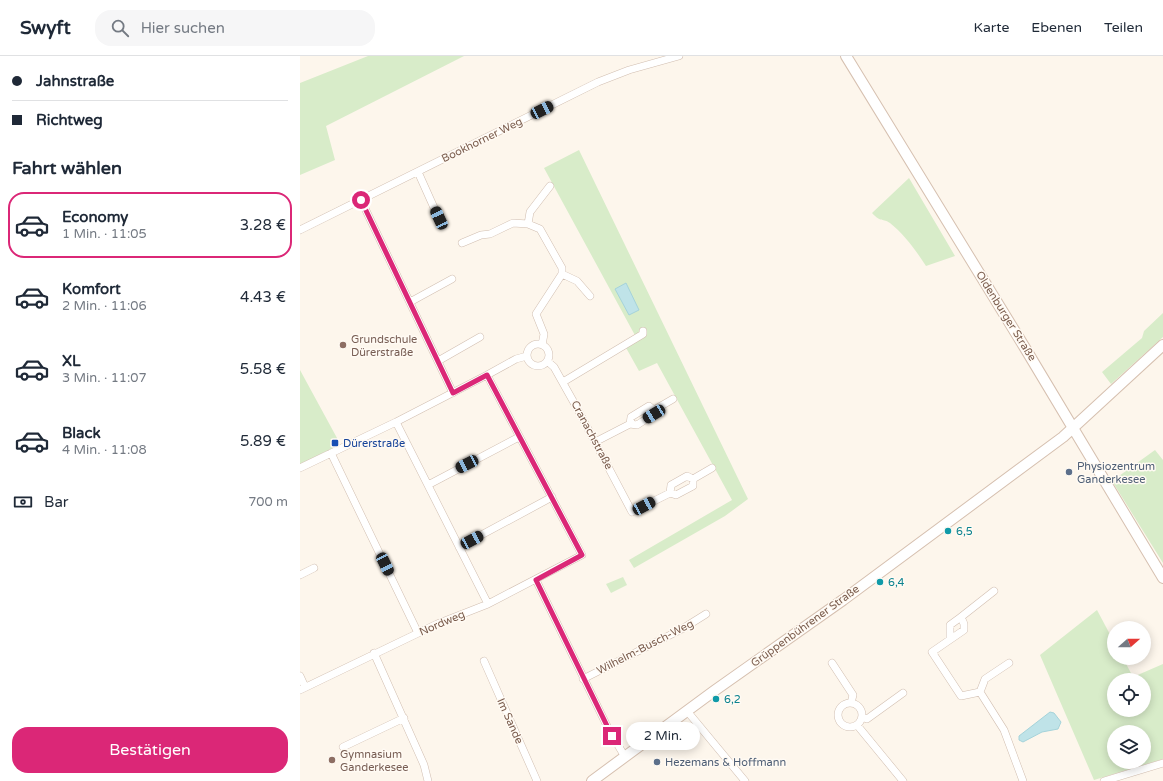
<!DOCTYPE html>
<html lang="de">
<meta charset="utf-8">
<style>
body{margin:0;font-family:"Varela Round",sans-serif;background:#f6f6f7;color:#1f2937;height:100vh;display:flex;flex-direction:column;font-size:15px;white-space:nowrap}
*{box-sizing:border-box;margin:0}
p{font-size:13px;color:#747a83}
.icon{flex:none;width:22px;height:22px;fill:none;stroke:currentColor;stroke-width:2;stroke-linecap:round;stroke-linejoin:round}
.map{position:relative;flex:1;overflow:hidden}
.drawer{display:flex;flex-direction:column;background:#fff;width:300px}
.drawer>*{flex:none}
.guide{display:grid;align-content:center;height:88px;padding:0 12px;background:#fff}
.needle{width:26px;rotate:69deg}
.controls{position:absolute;left:807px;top:565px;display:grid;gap:8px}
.controls a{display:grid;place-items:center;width:44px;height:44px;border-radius:50%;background:#fff;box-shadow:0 2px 10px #0003;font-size:20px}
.end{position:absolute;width:18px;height:18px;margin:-9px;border:5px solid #db2777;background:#fff;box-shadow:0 0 0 2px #fff}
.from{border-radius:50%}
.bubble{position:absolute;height:28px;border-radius:14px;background:#fff;box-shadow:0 2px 10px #0003;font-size:13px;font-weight:600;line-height:28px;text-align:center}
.car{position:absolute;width:12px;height:24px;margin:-12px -6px;border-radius:5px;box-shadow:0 0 3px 1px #0007;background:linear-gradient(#222 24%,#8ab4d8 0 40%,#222 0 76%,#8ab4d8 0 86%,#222 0)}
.guide b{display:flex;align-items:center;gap:14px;height:38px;font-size:15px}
.guide b+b{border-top:1px solid #e0e1e3}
.guide i{width:10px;height:10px;background:#1f2937}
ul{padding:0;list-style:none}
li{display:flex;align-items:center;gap:12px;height:66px;margin:0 8px 6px;padding:0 4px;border:2px solid transparent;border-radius:16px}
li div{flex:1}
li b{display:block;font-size:15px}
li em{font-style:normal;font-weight:600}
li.on{border-color:#db2777}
li>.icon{width:36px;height:36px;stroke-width:1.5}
h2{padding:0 12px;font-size:18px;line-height:48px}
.pay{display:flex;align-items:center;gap:10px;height:44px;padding:0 12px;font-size:15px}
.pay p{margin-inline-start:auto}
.button{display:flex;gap:8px;margin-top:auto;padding:8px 12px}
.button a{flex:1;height:46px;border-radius:16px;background:#db2777;color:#fff;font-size:16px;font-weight:600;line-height:46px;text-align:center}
header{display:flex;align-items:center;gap:24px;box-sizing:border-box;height:56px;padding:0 20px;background:#fff;border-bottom:1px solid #e0e1e3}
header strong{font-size:19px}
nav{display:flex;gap:22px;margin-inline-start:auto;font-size:14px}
.search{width:280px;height:36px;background:#f6f6f7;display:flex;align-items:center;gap:10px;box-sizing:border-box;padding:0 14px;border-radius:16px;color:#747a83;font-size:15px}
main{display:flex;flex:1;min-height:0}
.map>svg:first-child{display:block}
.green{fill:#d8ecc9;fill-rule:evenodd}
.water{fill:#bfe3e8;stroke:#a5d3da}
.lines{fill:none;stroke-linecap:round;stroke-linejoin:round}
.street-casing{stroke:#d1beb0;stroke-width:8}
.secondary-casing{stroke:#d6c0b0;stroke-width:12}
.street{stroke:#fff;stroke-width:7}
.secondary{stroke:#fff;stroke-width:10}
.route{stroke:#db2777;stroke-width:5}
.education-dot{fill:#8d6e63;stroke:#fffaf3;stroke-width:1.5}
.transit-dot{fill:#1a4fb4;stroke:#fffaf3;stroke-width:1.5}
.service-dot{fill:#5c6f8a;stroke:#fffaf3;stroke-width:1.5}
.culture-dot{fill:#0f9aa8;stroke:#fffaf3;stroke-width:1.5}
.labels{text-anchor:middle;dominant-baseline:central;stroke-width:3;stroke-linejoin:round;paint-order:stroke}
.street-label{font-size:11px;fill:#7a5c4d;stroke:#fffaf3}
.education-label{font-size:11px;fill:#785e54;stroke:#fffaf3;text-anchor:start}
.transit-label{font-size:11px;fill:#164399;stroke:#fffaf3;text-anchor:start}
.service-label{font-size:11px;fill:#4e5e75;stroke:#fffaf3;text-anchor:start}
.culture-label{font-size:11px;fill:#0d838f;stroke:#fffaf3;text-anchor:start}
</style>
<header>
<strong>Swyft</strong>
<div class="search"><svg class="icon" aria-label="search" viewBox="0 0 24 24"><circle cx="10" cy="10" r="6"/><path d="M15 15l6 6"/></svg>Hier suchen</div>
<nav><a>Karte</a><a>Ebenen</a><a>Teilen</a></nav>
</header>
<main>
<section class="drawer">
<div class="guide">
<b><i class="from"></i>Jahnstraße</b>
<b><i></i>Richtweg</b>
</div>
<h2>Fahrt wählen</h2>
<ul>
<li class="on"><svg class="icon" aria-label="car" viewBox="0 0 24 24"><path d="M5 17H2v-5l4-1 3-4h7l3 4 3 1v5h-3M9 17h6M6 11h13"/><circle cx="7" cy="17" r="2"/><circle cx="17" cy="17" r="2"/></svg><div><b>Economy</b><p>1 Min. · 11:05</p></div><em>3.28 €</em></li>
<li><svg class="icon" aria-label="car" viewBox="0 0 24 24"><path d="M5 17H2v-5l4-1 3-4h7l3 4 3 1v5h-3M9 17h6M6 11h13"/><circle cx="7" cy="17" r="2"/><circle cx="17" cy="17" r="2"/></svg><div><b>Komfort</b><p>2 Min. · 11:06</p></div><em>4.43 €</em></li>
<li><svg class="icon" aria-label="car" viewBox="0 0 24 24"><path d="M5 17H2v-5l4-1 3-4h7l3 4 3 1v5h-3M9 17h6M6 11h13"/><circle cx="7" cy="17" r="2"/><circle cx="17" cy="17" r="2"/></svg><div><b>XL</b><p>3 Min. · 11:07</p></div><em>5.58 €</em></li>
<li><svg class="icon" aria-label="car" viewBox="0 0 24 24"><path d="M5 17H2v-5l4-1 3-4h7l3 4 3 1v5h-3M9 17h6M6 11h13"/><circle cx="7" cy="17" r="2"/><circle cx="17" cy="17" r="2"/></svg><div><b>Black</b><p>4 Min. · 11:08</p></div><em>5.89 €</em></li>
</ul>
<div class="pay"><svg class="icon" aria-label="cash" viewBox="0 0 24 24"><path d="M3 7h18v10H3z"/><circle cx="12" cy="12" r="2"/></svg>Bar<p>700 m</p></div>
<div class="button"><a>Bestätigen</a></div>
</section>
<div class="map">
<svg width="863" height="725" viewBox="0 0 863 725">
<rect width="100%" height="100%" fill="#fdf6ec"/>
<path class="green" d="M 68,0 L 164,0 L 26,70 L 35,104 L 0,119 L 0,27 Z
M 279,94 L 448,443 L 425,460 L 334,512 L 329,504 L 432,444 L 357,307 L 339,315 L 325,290 L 337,283 L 244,112 Z
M 609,122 L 655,200 L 626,210 C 617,196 604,178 590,167 C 583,162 581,167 572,157 Z
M 863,257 L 863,281 L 811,328 L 802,316 L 842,282 L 844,275 Z
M 0,314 L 37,382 L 37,390 L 0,408 Z
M 855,394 L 863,404 L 863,507 L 812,425 Z
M 323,521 L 327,529 L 311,537 L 306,528 Z
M 797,554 L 814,586 L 814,602 L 823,602 L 833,621 L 863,608 L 863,703 L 794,724 L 740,599 ZM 814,624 L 844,624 L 844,654 L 814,654 ZM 814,676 L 844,676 L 844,706 L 814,706 Z"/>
<path class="water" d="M 326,227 L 339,254 L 329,259 L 315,233 Z
M 750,656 L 754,657 L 761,666 L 758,673 L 742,676 L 723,686 L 719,684 L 719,680 Z"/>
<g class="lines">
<g class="street-casing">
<path id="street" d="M 118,116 L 140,165
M 61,144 L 153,337
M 228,168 L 230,156 L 250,130
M 0,174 L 298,26 L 329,14 L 379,0
M 162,187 L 181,179 L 190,178 L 213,167 L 228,168 L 240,173 L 262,212 L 262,218 L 236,258 L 244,278 L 242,289
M 262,218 L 277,225 L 290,240
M 110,246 L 152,223
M227 299a11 11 0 1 1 22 0a11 11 0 1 1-22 0Z
M 138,305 L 180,281
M 247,305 L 254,311 L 277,352 L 332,456 L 370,437 L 376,439 L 393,430 L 393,423 L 412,412
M 187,319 L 216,303 L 227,300
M 263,326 L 343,278 L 343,275
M 96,366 L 188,548
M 330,368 L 331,361 L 349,350 L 354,354
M 295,386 L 330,368 L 337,369 L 354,358 L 354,354 L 373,343
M 31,397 L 118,577
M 0,412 L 96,366 L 187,319 L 282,499 L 188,548 L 137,568 L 0,634
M 128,429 L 219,381
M 370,437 L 371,429 L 387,420 L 393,423
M 159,491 L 252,441
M 0,519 L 14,512
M 236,524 L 308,672 L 325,701
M 694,535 L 661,561 L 664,568 L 664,574 L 632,596 L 661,640 L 680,636 L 704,674 L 723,725
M 650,582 L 650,569 L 661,561
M 74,597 L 124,709 L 128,725
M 184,605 L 237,725
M 532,607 L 553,639 L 551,647
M 0,620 L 5,631
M 283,623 L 382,573 L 406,558
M 680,636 L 685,623 L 709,607
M538 659a12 12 0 1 1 24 0a12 12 0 1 1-24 0Z
M 387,655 L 445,725
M 562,661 L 567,663 L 603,637
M 557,669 L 603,725
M 43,691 L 104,662
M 804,725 L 863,707"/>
</g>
<g class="secondary-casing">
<path id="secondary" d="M 546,0 L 725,292 L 863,522
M 292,725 L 414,635 L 543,544 L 763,381 L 863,289"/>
</g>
<use href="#street" class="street"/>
<use href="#secondary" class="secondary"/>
</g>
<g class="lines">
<path class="route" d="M 61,144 L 153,337 L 187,319 L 282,499 L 236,524 L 312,680"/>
</g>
<g class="education-dot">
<circle cx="43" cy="289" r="4"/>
<circle cx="32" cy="704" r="4"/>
</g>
<rect class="transit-dot" x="31" y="383" width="8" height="8" rx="2"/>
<g class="service-dot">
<circle cx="769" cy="416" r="4"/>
<circle cx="357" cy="706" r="4"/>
</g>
<g class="culture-dot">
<circle cx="648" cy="475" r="4"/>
<circle cx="580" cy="526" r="4"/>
<circle cx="416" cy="643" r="4"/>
</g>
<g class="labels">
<g class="street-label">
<text transform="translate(182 84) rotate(-26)">Bookhorner Weg</text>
<text transform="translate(706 260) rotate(58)">Oldenburger Straße</text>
<text transform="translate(292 379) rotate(62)">Cranachstraße</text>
<text transform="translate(142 567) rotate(-23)">Nordweg</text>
<text transform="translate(505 570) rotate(-36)">Grüppenbührener Straße</text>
<text transform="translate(345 591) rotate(-27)">Wilhelm-Busch-Weg</text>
<text transform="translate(210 665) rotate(66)">Im Sande</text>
</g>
<g class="education-label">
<text x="51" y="283">Grundschule<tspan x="51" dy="13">Dürerstraße</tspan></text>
<text x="40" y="698">Gymnasium<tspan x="40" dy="13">Ganderkesee</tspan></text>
</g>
<g class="transit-label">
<text x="43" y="387">Dürerstraße</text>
</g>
<g class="service-label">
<text x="777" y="410">Physiozentrum<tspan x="777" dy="13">Ganderkesee</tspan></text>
<text x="365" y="706">Hezemans &amp; Hoffmann</text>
</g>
<g class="culture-label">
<text x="656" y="475">6,5</text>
<text x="588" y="526">6,4</text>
<text x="424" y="643">6,2</text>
</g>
</g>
</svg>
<div class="controls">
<a><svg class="needle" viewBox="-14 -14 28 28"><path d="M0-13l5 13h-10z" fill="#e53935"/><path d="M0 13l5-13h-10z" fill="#747a83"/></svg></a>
<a><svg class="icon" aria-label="locate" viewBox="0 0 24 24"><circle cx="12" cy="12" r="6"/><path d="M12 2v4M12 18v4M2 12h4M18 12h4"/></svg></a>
<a><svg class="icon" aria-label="layers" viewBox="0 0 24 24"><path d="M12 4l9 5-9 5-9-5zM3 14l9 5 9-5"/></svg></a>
</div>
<i class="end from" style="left:61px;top:144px"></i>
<i class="end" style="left:312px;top:680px"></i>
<div class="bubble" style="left:326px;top:666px;width:74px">2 Min.</div>
<i class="car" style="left:242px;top:54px;rotate:63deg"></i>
<i class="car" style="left:139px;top:162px;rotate:335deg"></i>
<i class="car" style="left:354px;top:358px;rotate:239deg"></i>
<i class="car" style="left:167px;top:408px;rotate:243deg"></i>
<i class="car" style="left:344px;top:450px;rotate:62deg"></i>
<i class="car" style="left:172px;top:484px;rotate:62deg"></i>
<i class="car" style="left:85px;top:508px;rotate:154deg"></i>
</div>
</main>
